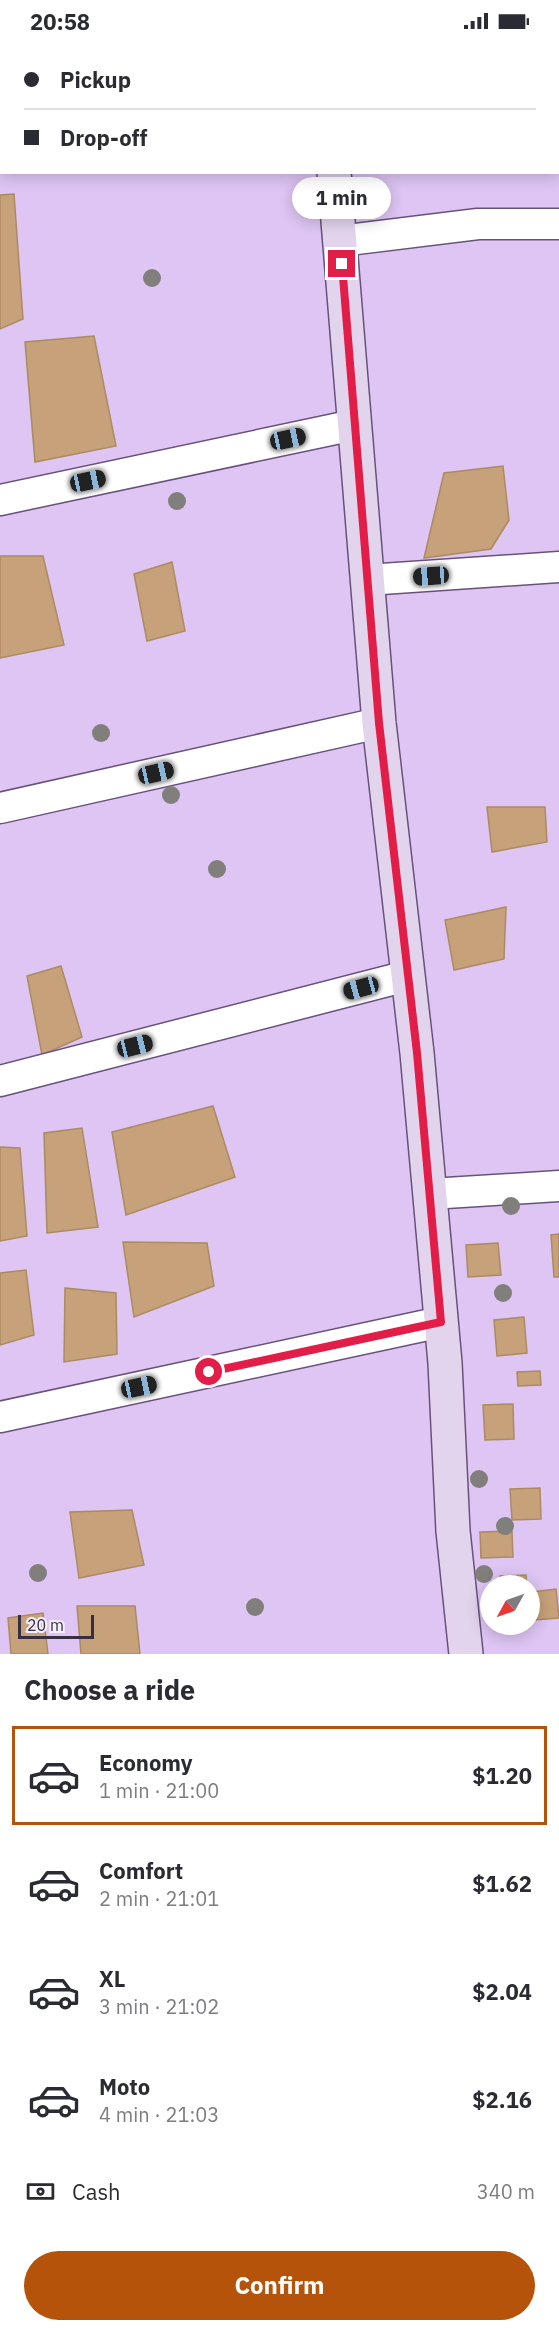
<!DOCTYPE html>
<meta charset="utf-8">
<style>
body{margin:0;font-family:"IBM Plex Sans",sans-serif;background:#f2f2f3;color:#2b2b33;height:100vh;display:flex;flex-direction:column;font-size:22px;white-space:nowrap}
*{box-sizing:border-box;margin:0}
p{font-size:20px;color:#7c7c81}
.icon{flex:none;width:33px;height:33px;fill:none;stroke:currentColor;stroke-width:2;stroke-linecap:round;stroke-linejoin:round}
.map{position:relative;height:1612px;overflow:hidden}
.drawer{display:flex;flex-direction:column;background:#fff;flex:1}
.drawer>*{flex:none}
.guide{position:absolute;left:0px;top:0px;width:560px;height:132px;box-shadow:0 3px 15px #0003;display:grid;align-content:center;height:132px;padding:0 24px;background:#fff}
.needle{width:39px;rotate:230deg}
.tools{position:absolute;left:480px;top:1533px;display:grid;gap:12px}
.tools a{display:grid;place-items:center;width:60px;height:60px;border-radius:50%;background:#fff;box-shadow:0 3px 15px #0003;font-size:30px}
.scale{position:absolute;left:18px;bottom:15px;width:76px;box-sizing:border-box;padding-left:6px;border:3px solid #382e41;border-top:0;font-size:16px;line-height:21px;white-space:nowrap;color:#382e41;-webkit-text-stroke:4px #f5eefc;paint-order:stroke}
.end{position:absolute;width:27px;height:27px;margin:-14px;border:8px solid #e11d48;background:#fff;box-shadow:0 0 0 3px #fff}
.from{border-radius:50%}
.bubble{position:absolute;height:42px;border-radius:21px;background:#fff;box-shadow:0 3px 15px #0003;font-size:20px;font-weight:700;line-height:42px;text-align:center}
.car{position:absolute;width:18px;height:36px;margin:-18px -9px;border-radius:8px;box-shadow:0 0 4px 2px #0007;background:linear-gradient(#222 24%,#8ab4d8 0 40%,#222 0 76%,#8ab4d8 0 86%,#222 0)}
.guide b{display:flex;align-items:center;gap:21px;height:57px;font-size:22px}
.guide b+b{border-top:2px solid #e1e1e2}
.guide i{width:15px;height:15px;background:#2b2b33}
ul{padding:0;list-style:none}
li{display:flex;align-items:center;gap:18px;height:99px;margin:0 12px 9px;padding:0 12px;border:3px solid transparent;border-radius:0px}
li div{flex:1}
li b{display:block;font-size:22px}
li em{font-style:normal;font-weight:700}
li.current{border-color:#b45309}
li>.icon{width:54px;height:54px;stroke-width:1.5}
h2{padding:0 24px;font-size:27px;line-height:72px}
.pay{display:flex;align-items:center;gap:15px;height:66px;padding:0 24px;font-size:22px}
.pay p{margin-inline-start:auto}
.button{display:flex;gap:12px;margin-top:auto;padding:12px 24px}
.button a{flex:1;height:69px;border-radius:36px;background:#b45309;color:#fff;font-size:24px;font-weight:700;line-height:69px;text-align:center}
.status{display:flex;justify-content:space-between;align-items:center;height:42px;padding:0 30px;background:#fff;direction:ltr}
.status svg{height:16px;fill:currentColor}
.map>svg:first-child{display:block}
.building{fill:#c6a179;stroke:#ad8a62;stroke-width:1.5}
.lines{fill:none;stroke-linecap:round;stroke-linejoin:round}
.street-casing{stroke:#68527b;stroke-width:33}
.secondary-casing{stroke:#68527b;stroke-width:36}
.street{stroke:#fff;stroke-width:30}
.secondary{stroke:#e3d4ee;stroke-width:33}
.tree{fill:#807f7c}
.route{stroke:#e11d48;stroke-width:8}
</style>
<div class="status"><b>20:58</b><svg viewBox="0 0 49 12"><path d="M0 12V9h3v3zM5 12V6h3v6zM10 12V3h3v9zM15 12V0h3v12zM26 1h20v11H26zM47 4h2v5h-2z"/></svg></div>
<div class="map">
<svg width="559" height="1612" viewBox="0 0 559 1612">
<rect width="100%" height="100%" fill="#dec5f4"/>
<path class="building" d="M 0,0 L 17,2 L 2,2 L 0,76 Z
M 14,152 L 23,277 L 0,287 L 0,153 Z
M 94,294 L 116,404 L 35,420 L 25,300 Z
M 503,424 L 509,478 L 491,507 L 424,516 L 444,431 Z
M 0,514 L 43,514 L 64,603 L 0,616 Z
M 172,520 L 185,589 L 147,599 L 134,532 Z
M 487,765 L 545,765 L 547,800 L 492,810 Z
M 506,865 L 504,917 L 454,928 L 445,878 Z
M 61,924 L 82,995 L 42,1013 L 27,934 Z
M 213,1064 L 235,1135 L 126,1173 L 112,1090 Z
M 82,1086 L 98,1185 L 47,1191 L 44,1091 Z
M 0,1105 L 20,1106 L 27,1194 L 0,1199 Z
M 559,1192 L 559,1235 L 554,1235 L 551,1193 Z
M 123,1200 L 207,1201 L 214,1244 L 134,1275 Z
M 498,1201 L 501,1233 L 468,1235 L 466,1203 Z
M 26,1228 L 34,1293 L 0,1303 L 0,1231 Z
M 65,1246 L 116,1251 L 117,1312 L 64,1320 Z
M 524,1275 L 527,1311 L 497,1314 L 494,1278 Z
M 540,1329 L 541,1343 L 518,1344 L 517,1330 Z
M 513,1362 L 514,1397 L 485,1398 L 483,1363 Z
M 540,1446 L 541,1477 L 512,1478 L 510,1447 Z
M 132,1468 L 144,1523 L 79,1536 L 70,1470 Z
M 512,1489 L 513,1515 L 481,1516 L 480,1490 Z
M 526,1533 L 527,1544 L 500,1544 L 500,1534 Z
M 556,1547 L 559,1576 L 535,1578 L 532,1550 Z
M 77,1564 L 135,1564 L 140,1612 L 81,1612 Z
M 43,1571 L 48,1612 L 11,1612 L 8,1576 Z"/>
<g class="lines">
<g class="street-casing">
<path id="street" d="M 0,107 L 2,107
M 340,199 L 478,182 L 559,182
M 0,458 L 354,383
M 367,538 L 559,525
M 0,766 L 379,681
M 0,1039 L 407,934
M 430,1152 L 559,1144
M 0,1375 L 441,1280"/>
</g>
<g class="secondary-casing">
<path id="secondary" d="M 320,0 L 320,2
M 334,130 L 379,681 L 417,1011 L 445,1321 L 453,1489 L 466,1612"/>
</g>
<use href="#street" class="street"/>
<use href="#secondary" class="secondary"/>
</g>
<g class="tree">
<circle cx="152" cy="236" r="9"/>
<circle cx="177" cy="459" r="9"/>
<circle cx="101" cy="691" r="9"/>
<circle cx="171" cy="753" r="9"/>
<circle cx="217" cy="827" r="9"/>
<circle cx="511" cy="1164" r="9"/>
<circle cx="503" cy="1251" r="9"/>
<circle cx="479" cy="1437" r="9"/>
<circle cx="505" cy="1484" r="9"/>
<circle cx="38" cy="1531" r="9"/>
<circle cx="484" cy="1532" r="9"/>
<circle cx="255" cy="1565" r="9"/>
</g>
<g class="lines">
<path class="route" d="M 209,1330 L 441,1280 L 417,1011 L 379,681 L 342,222"/>
</g>
</svg>
<div class="tools">
<a><svg class="needle" viewBox="-14 -14 28 28"><path d="M0-13l5 13h-10z" fill="#e53935"/><path d="M0 13l5-13h-10z" fill="#7c7c81"/></svg></a>
</div>
<div class="scale">20 m</div>
<i class="end from" style="left:209px;top:1330px"></i>
<i class="end" style="left:342px;top:222px"></i>
<div class="bubble" style="left:292px;top:135px;width:99px">1 min</div>
<i class="car" style="left:288px;top:397px;rotate:78deg"></i>
<i class="car" style="left:88px;top:439px;rotate:78deg"></i>
<i class="car" style="left:431px;top:534px;rotate:266deg"></i>
<i class="car" style="left:156px;top:731px;rotate:77deg"></i>
<i class="car" style="left:361px;top:946px;rotate:255deg"></i>
<i class="car" style="left:135px;top:1004px;rotate:76deg"></i>
<i class="car" style="left:139px;top:1345px;rotate:78deg"></i>
<div class="guide">
<b><i class="from"></i>Pickup</b>
<b><i></i>Drop-off</b>
</div>
</div>
<section class="drawer">
<h2>Choose a ride</h2>
<ul>
<li class="current"><svg class="icon" aria-label="car" viewBox="0 0 24 24"><path d="M5 17H2v-5l4-1 3-4h7l3 4 3 1v5h-3M9 17h6M6 11h13"/><circle cx="7" cy="17" r="2"/><circle cx="17" cy="17" r="2"/></svg><div><b>Economy</b><p>1 min · 21:00</p></div><em>$1.20</em></li>
<li><svg class="icon" aria-label="car" viewBox="0 0 24 24"><path d="M5 17H2v-5l4-1 3-4h7l3 4 3 1v5h-3M9 17h6M6 11h13"/><circle cx="7" cy="17" r="2"/><circle cx="17" cy="17" r="2"/></svg><div><b>Comfort</b><p>2 min · 21:01</p></div><em>$1.62</em></li>
<li><svg class="icon" aria-label="car" viewBox="0 0 24 24"><path d="M5 17H2v-5l4-1 3-4h7l3 4 3 1v5h-3M9 17h6M6 11h13"/><circle cx="7" cy="17" r="2"/><circle cx="17" cy="17" r="2"/></svg><div><b>XL</b><p>3 min · 21:02</p></div><em>$2.04</em></li>
<li><svg class="icon" aria-label="car" viewBox="0 0 24 24"><path d="M5 17H2v-5l4-1 3-4h7l3 4 3 1v5h-3M9 17h6M6 11h13"/><circle cx="7" cy="17" r="2"/><circle cx="17" cy="17" r="2"/></svg><div><b>Moto</b><p>4 min · 21:03</p></div><em>$2.16</em></li>
</ul>
<div class="pay"><svg class="icon" aria-label="cash" viewBox="0 0 24 24"><path d="M3 7h18v10H3z"/><circle cx="12" cy="12" r="2"/></svg>Cash<p>340 m</p></div>
<div class="button"><a>Confirm</a></div>
</section>
